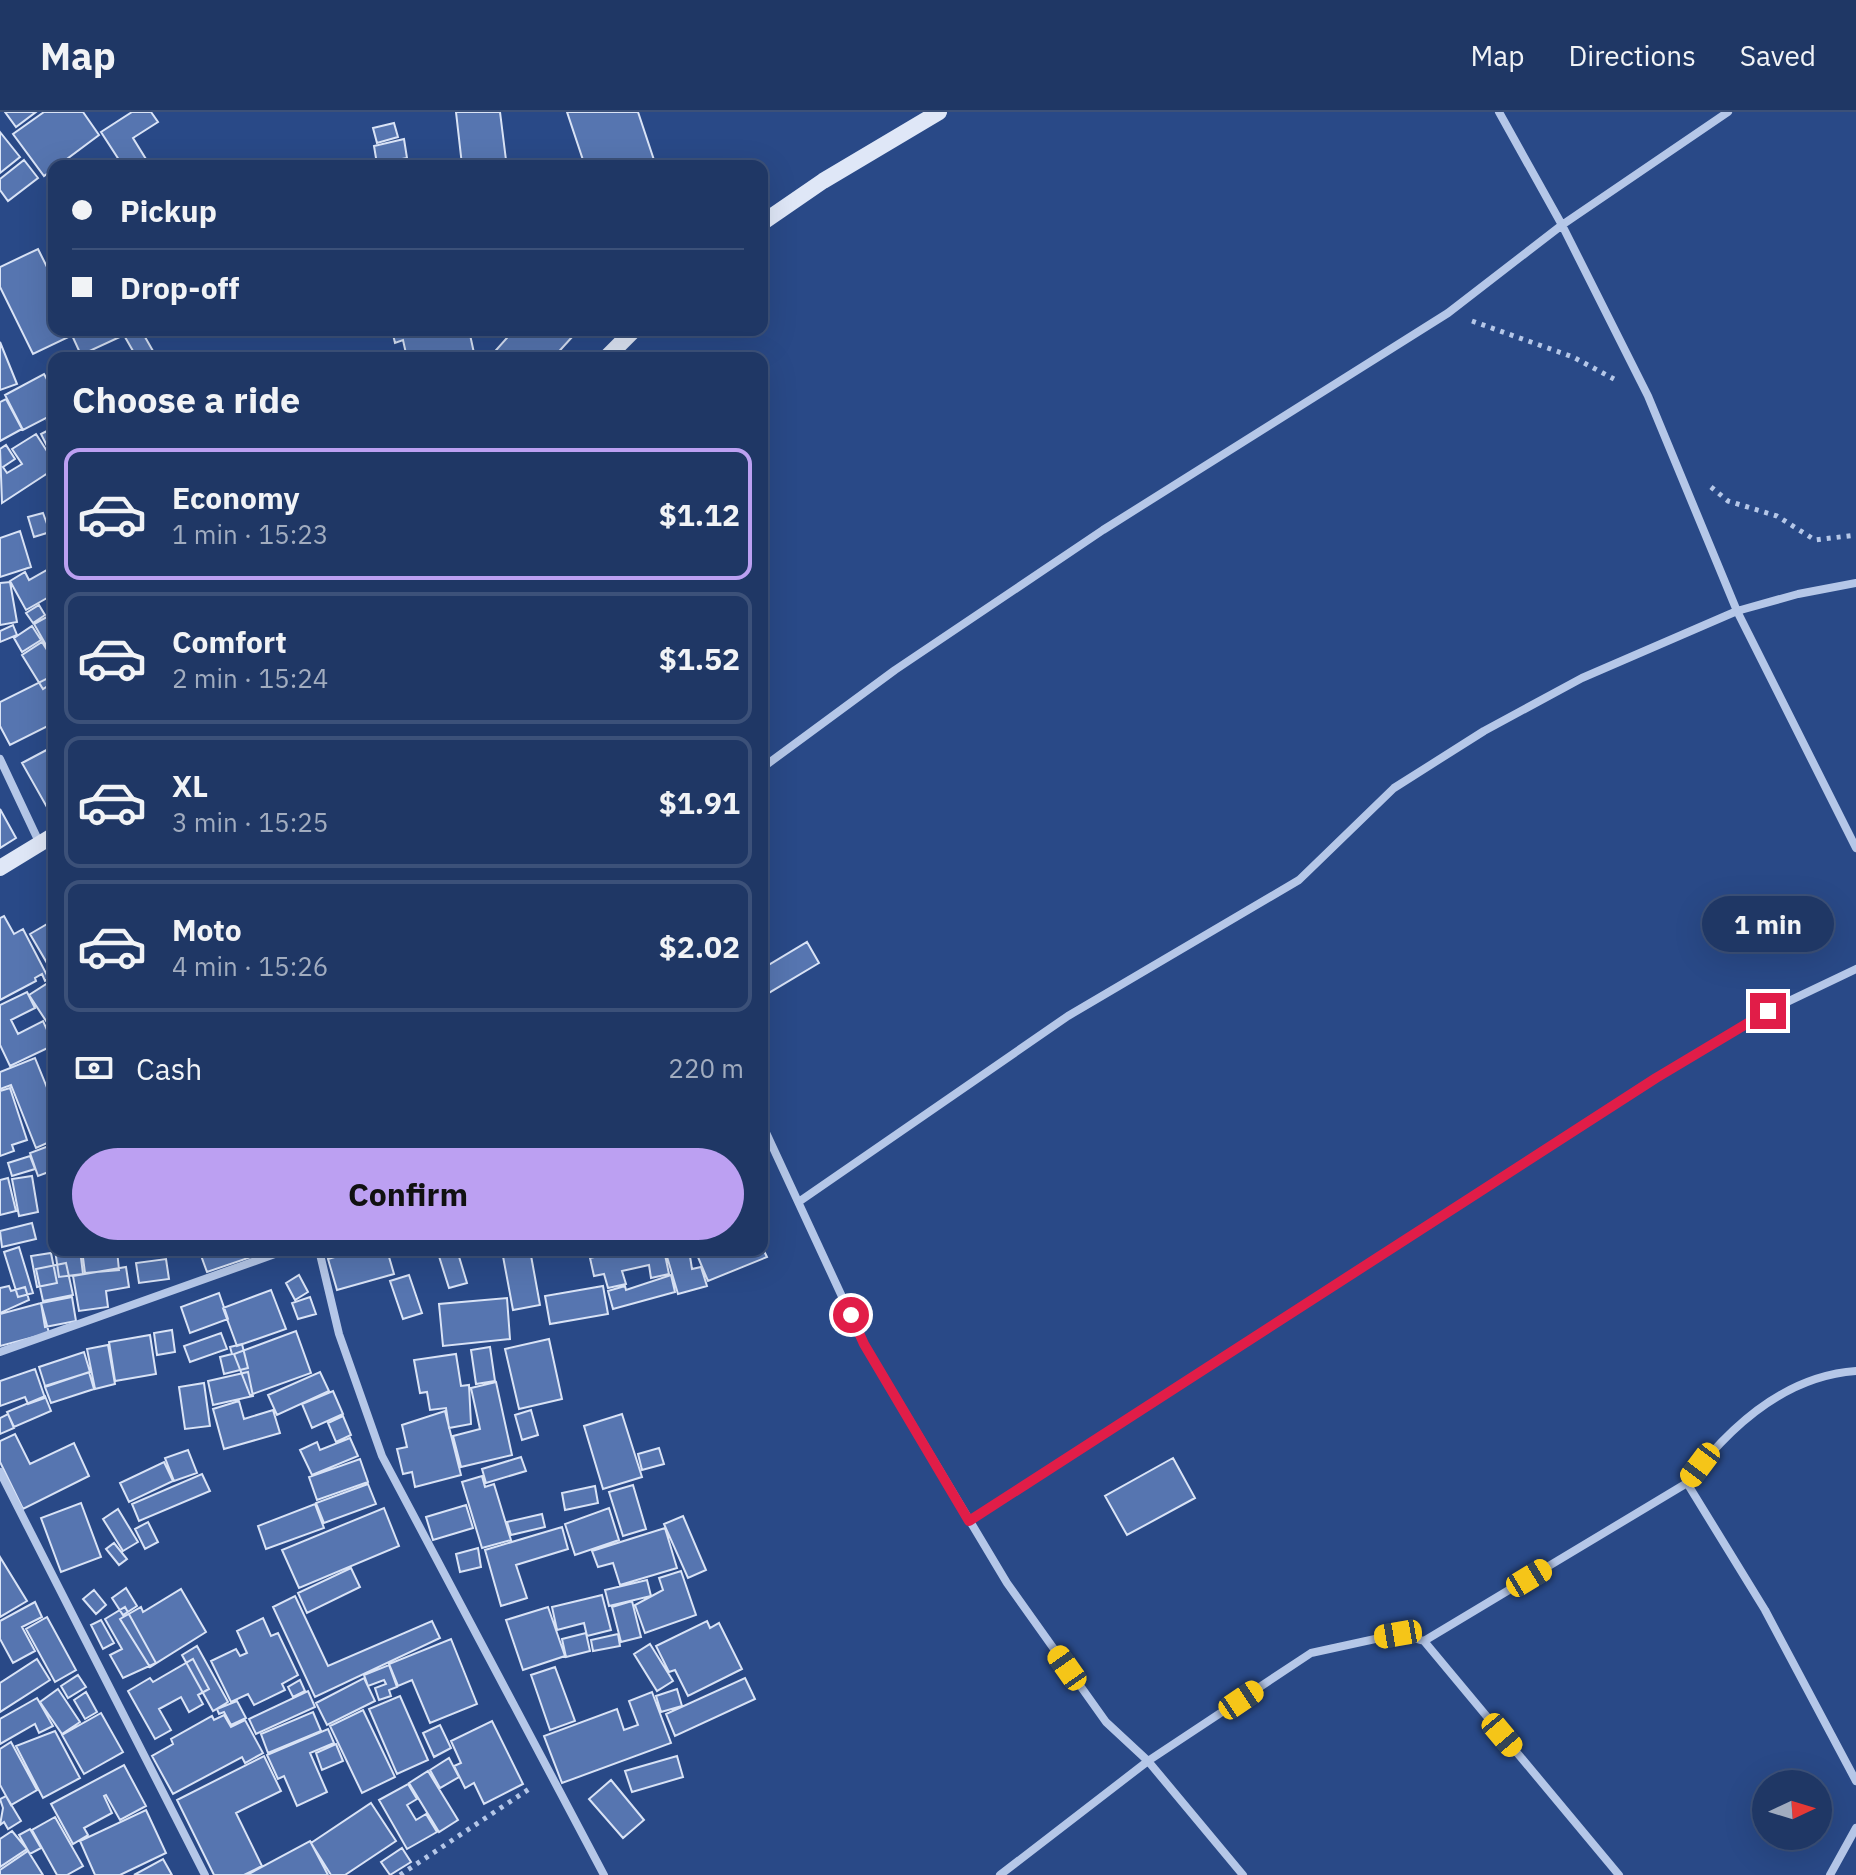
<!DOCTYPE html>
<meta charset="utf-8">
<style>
body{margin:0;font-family:"IBM Plex Sans",sans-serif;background:#273f6b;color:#f1f3f6;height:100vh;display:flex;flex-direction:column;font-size:30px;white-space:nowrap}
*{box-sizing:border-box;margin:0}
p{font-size:26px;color:#a1acbf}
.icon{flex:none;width:44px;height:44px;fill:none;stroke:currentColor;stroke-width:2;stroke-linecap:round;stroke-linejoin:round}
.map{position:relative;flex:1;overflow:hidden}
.details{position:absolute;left:48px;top:240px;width:720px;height:904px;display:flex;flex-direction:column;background:#1f3765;border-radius:16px;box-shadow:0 8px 32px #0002,0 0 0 2px #3c5179}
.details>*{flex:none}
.banner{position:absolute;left:48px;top:48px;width:720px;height:176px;border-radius:16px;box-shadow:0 8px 32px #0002,0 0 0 2px #3c5179;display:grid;align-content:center;height:176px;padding:0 24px;background:#1f3765}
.needle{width:52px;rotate:86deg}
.tools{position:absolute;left:1752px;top:1658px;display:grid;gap:16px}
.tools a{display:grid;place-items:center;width:80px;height:80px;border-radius:50%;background:#1f3765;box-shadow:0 8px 32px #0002,0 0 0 2px #3c5179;font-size:40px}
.end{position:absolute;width:36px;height:36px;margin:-18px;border:10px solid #e11d48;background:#fff;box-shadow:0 0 0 4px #fff}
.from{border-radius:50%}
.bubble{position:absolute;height:56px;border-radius:28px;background:#1f3765;box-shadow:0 8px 32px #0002,0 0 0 2px #3c5179;font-size:26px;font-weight:800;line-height:56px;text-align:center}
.car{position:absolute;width:24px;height:48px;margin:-24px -12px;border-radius:10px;box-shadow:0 0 6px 2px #0007;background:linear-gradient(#f5c518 24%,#345 0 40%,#f5c518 0 76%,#345 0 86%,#f5c518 0)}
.banner b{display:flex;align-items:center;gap:28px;height:76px;font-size:30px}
.banner b+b{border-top:2px solid #3c5179}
.banner i{width:20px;height:20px;background:#f1f3f6}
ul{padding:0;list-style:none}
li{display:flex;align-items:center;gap:24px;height:132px;margin:0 16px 12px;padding:0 8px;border:4px solid #3c5179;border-radius:16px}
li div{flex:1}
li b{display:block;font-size:30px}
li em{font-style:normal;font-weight:800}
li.selected{border-color:#bca0f2}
li>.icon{width:72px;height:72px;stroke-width:1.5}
h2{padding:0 24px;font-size:36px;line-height:96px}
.pay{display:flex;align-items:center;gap:20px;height:88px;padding:0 24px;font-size:30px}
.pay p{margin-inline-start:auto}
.cta{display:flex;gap:16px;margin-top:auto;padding:16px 24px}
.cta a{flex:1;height:92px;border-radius:48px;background:#bca0f2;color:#111;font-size:32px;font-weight:800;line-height:92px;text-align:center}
header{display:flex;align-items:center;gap:48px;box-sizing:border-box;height:112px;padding:0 40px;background:#1f3765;border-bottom:2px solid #3c5179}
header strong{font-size:38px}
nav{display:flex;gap:44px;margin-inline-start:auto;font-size:28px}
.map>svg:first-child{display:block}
.building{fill:#5675b0;stroke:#d9e3f6;stroke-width:2}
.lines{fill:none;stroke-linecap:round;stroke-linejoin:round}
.path{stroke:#b5c7e8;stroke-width:5;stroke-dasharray:4 6;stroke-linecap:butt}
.street{stroke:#b5c7e8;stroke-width:8}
.secondary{stroke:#dfe7f7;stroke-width:16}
.route{stroke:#e11d48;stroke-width:10}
</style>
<header>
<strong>Map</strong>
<nav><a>Map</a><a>Directions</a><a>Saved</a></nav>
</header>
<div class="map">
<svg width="1856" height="1763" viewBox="0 0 1856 1763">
<rect width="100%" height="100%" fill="#294987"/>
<path class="building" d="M 5,0 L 36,0 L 16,15 Z
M 44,0 L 83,0 L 99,23 L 44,64 L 13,22 Z
M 132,0 L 151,0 L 158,10 L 133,26 L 149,52 L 146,54 L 123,54 L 101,20 Z
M 456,0 L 500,0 L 506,48 L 462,53 Z
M 567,0 L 638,0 L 656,54 L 585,54 Z
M 394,11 L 398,25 L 377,31 L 373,16 Z
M 0,20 L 20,45 L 0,61 Z
M 404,27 L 407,46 L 377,52 L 374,34 Z
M 24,48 L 38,66 L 8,89 L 0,78 L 0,67 Z
M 38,137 L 54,169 L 54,218 L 79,220 L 33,242 L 0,175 L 0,155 Z
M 119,218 L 122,224 L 81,243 L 70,219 Z
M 121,218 L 141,218 L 157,246 L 137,246 Z
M 392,218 L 469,218 L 474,241 L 467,243 L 467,246 L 407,246 L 403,228 L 395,231 Z
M 514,218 L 567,218 L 573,224 L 553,246 L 489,246 Z
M 0,230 L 17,272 L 0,278 Z
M 44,262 L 54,280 L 54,302 L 23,318 L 5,283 Z
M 6,287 L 22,317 L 0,329 L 0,290 Z
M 54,306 L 54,348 L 41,322 L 51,317 L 47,309 Z
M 36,322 L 54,350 L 54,357 L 2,391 L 0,337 L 6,333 L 15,347 L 3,355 L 7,361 L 22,352 L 12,337 Z
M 43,401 L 50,420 L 34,425 L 28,405 Z
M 20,419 L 31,455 L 0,465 L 0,426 Z
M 54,454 L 54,482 L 26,498 L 10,469 L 25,460 L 29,468 Z
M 10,470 L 17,510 L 0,513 L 0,471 Z
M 39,493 L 45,503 L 33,511 L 26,501 Z
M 54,501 L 54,538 L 50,540 L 34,512 Z
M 13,513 L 17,523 L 0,530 L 0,519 Z
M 32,514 L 41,528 L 22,540 L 14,526 Z
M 42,530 L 54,549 L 54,570 L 43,577 L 22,543 Z
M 54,563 L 54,611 L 10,633 L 0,614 L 0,590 Z
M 54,634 L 54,694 L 48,697 L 22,651 Z
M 0,697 L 16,726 L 0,736 Z
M 4,804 L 14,822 L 23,817 L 49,867 L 45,869 L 42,862 L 35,866 L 36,869 L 0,888 L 0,806 Z
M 54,808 L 54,863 L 30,822 Z
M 807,830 L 819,851 L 762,885 L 762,857 Z
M 51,869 L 54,874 L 54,921 L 29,883 Z
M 27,880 L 35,896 L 11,908 L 18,922 L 43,909 L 54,933 L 10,954 L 0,933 L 0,893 Z
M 35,946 L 54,993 L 54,1028 L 36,1036 L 11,973 L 0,977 L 0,960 Z
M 10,976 L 27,1028 L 12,1033 L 14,1039 L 0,1044 L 0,979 Z
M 54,1032 L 54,1058 L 38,1064 L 30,1041 Z
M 30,1044 L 35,1057 L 12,1064 L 8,1051 Z
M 32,1064 L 38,1100 L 19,1104 L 12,1067 Z
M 8,1066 L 16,1099 L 0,1103 L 0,1068 Z
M 32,1111 L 36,1127 L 2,1135 L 0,1119 Z
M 19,1135 L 33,1181 L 18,1185 L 4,1140 Z
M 762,1135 L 767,1145 L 708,1169 L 695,1138 L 762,1138 Z
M 55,1138 L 80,1138 L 83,1162 L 59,1165 Z
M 82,1138 L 117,1138 L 119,1158 L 85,1161 Z
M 199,1138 L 251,1138 L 254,1144 L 207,1160 Z
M 358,1138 L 387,1138 L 394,1162 L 337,1178 L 328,1147 Z
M 437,1138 L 457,1138 L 467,1171 L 449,1176 Z
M 530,1138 L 540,1193 L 513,1198 L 502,1139 Z
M 625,1138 L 664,1138 L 669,1162 L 651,1166 L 649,1153 L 622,1159 L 626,1172 L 608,1176 L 604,1162 L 594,1164 L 590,1146 Z
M 665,1138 L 689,1138 L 692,1157 L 701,1155 L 707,1174 L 678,1182 Z
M 51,1141 L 57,1171 L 37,1175 L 31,1144 Z
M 166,1147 L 169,1167 L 139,1171 L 136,1151 Z
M 66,1151 L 73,1183 L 43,1189 L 36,1157 Z
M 126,1155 L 129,1175 L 106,1179 L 108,1195 L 79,1199 L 73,1164 Z
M 299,1163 L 308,1180 L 295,1188 L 286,1171 Z
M 409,1163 L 422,1201 L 403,1207 L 390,1169 Z
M 671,1163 L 675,1180 L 613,1197 L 608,1179 L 625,1174 L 626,1178 Z
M 9,1174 L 11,1179 L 25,1175 L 29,1188 L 0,1201 L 0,1176 Z
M 603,1174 L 608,1202 L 550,1212 L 545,1184 Z
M 271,1178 L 286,1217 L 237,1234 L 223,1196 Z
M 219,1181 L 228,1207 L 190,1221 L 181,1195 Z
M 72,1185 L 76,1209 L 45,1215 L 41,1191 Z
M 310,1185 L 316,1202 L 298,1207 L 292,1191 Z
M 507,1186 L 510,1227 L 443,1234 L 439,1192 Z
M 41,1191 L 49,1221 L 0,1234 L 0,1202 Z
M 172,1218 L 175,1240 L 157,1243 L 154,1221 Z
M 296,1219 L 311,1261 L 250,1283 L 234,1242 Z
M 221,1221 L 227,1237 L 190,1250 L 184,1234 Z
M 150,1223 L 156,1262 L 115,1269 L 109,1230 Z
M 549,1227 L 562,1287 L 519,1297 L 505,1237 Z
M 242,1232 L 248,1256 L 224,1262 L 220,1245 L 232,1242 L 230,1235 Z
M 108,1233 L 115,1272 L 95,1277 L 87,1237 Z
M 490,1235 L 495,1269 L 476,1272 L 471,1238 Z
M 84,1240 L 90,1260 L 45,1274 L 39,1255 Z
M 456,1242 L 461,1274 L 469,1273 L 471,1312 L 449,1316 L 446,1296 L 430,1298 L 427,1280 L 420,1281 L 414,1248 Z
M 35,1257 L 45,1286 L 28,1292 L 25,1285 L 0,1294 L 0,1269 Z
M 89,1260 L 94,1277 L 51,1291 L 45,1275 Z
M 248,1260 L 253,1284 L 213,1293 L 208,1269 Z
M 320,1260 L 329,1279 L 277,1303 L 268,1283 Z
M 496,1270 L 512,1343 L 461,1355 L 453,1324 L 480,1317 L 471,1276 Z
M 204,1271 L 210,1314 L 185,1317 L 179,1275 Z
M 333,1279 L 343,1302 L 312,1316 L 302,1292 Z
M 45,1284 L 51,1299 L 14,1315 L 7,1300 Z
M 239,1289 L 244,1307 L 273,1298 L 280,1321 L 224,1337 L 213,1297 Z
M 531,1298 L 538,1323 L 522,1328 L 515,1303 Z
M 445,1299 L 461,1363 L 415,1375 L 412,1360 L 403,1362 L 397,1337 L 407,1335 L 402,1313 Z
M 8,1302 L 14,1316 L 0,1322 L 0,1306 Z
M 622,1302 L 642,1365 L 603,1377 L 584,1314 Z
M 343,1304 L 351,1323 L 336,1330 L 328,1311 Z
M 15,1322 L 30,1352 L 74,1331 L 89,1364 L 23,1397 L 0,1350 L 0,1329 Z
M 350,1326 L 358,1344 L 312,1363 L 300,1338 L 317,1330 L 320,1338 Z
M 659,1336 L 664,1352 L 642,1358 L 638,1342 Z
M 188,1338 L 197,1361 L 174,1369 L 165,1346 Z
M 521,1345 L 526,1359 L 486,1371 L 482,1357 Z
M 1173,1346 L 1195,1386 L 1127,1423 L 1105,1384 Z
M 360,1347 L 368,1370 L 317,1388 L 309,1365 Z
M 164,1350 L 173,1369 L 129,1390 L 120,1371 Z
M 202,1362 L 210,1379 L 139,1409 L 132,1392 Z
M 482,1364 L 485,1375 L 494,1372 L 511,1428 L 482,1436 L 462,1370 Z
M 368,1372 L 376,1392 L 324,1411 L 316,1391 Z
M 633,1373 L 646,1417 L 623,1424 L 609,1380 Z
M 595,1374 L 598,1391 L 565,1398 L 562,1381 Z
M 81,1391 L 101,1445 L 61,1460 L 41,1406 Z
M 315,1392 L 324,1416 L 266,1437 L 258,1414 Z
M 466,1393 L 473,1416 L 433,1428 L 426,1405 Z
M 384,1396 L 399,1434 L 299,1476 L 282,1438 Z
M 609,1396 L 619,1428 L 575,1443 L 565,1412 Z
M 118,1397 L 138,1430 L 123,1439 L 103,1407 Z
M 542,1402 L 545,1415 L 511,1423 L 507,1410 Z
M 683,1404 L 706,1458 L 688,1466 L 664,1412 Z
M 148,1410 L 158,1430 L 145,1437 L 135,1417 Z
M 562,1415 L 568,1437 L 516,1453 L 527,1486 L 501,1494 L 485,1438 Z
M 665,1416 L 677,1456 L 620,1473 L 613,1451 L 598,1455 L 592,1439 Z
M 114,1431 L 127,1447 L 119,1453 L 106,1437 Z
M 478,1436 L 481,1455 L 460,1460 L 456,1442 Z
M 0,1445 L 27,1489 L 0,1505 Z
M 351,1456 L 360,1475 L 307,1501 L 298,1481 Z
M 681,1459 L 696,1503 L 645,1521 L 635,1493 L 663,1478 L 659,1466 Z
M 647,1468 L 651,1484 L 609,1494 L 605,1478 Z
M 126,1476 L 137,1494 L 123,1503 L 112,1486 Z
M 181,1477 L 206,1520 L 150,1555 L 120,1507 L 141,1495 L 143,1500 Z
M 94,1478 L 106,1493 L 96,1502 L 83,1487 Z
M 602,1483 L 611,1518 L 587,1524 L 584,1511 L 557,1518 L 552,1495 Z
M 295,1484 L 328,1554 L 432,1509 L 440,1526 L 315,1585 L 273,1495 Z
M 632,1489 L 641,1525 L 621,1530 L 612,1495 Z
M 35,1490 L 42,1505 L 22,1515 L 35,1539 L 13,1551 L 0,1527 L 0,1509 Z
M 125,1495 L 156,1551 L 123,1566 L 110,1543 L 122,1537 L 105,1507 Z
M 548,1495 L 565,1544 L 523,1558 L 506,1508 Z
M 47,1505 L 76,1558 L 55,1570 L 26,1517 Z
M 263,1506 L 271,1524 L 278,1521 L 298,1563 L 282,1572 L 285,1578 L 254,1593 L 248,1582 L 231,1590 L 211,1549 L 236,1537 L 240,1544 L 247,1541 L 237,1519 Z
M 101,1508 L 114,1531 L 103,1537 L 91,1513 Z
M 707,1509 L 710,1516 L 719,1511 L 742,1557 L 688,1584 L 675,1558 L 669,1560 L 656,1534 Z
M 586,1521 L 590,1539 L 566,1545 L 562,1527 Z
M 618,1522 L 620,1534 L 593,1539 L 591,1528 Z
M 451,1527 L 477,1592 L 430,1611 L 412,1568 L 398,1574 L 389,1552 Z
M 650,1532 L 673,1569 L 657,1579 L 634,1542 Z
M 197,1534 L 228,1590 L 213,1599 L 182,1543 Z
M 37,1547 L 50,1568 L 0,1600 L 0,1571 Z
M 193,1547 L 209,1577 L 198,1583 L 203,1592 L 189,1600 L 181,1585 L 159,1597 L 171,1618 L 155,1627 L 128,1579 L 150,1566 L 153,1570 Z
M 389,1553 L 397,1575 L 389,1578 L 391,1584 L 379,1588 L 375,1576 L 386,1572 L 384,1568 L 368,1574 L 364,1563 Z
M 555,1555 L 575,1609 L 550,1618 L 531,1563 Z
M 78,1563 L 86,1575 L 68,1586 L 61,1574 Z
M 364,1566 L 375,1589 L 327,1613 L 316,1591 Z
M 745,1566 L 755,1587 L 675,1624 L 666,1602 Z
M 300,1568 L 305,1579 L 293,1585 L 288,1575 Z
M 58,1577 L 80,1610 L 62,1622 L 40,1590 Z
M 677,1577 L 682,1594 L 661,1600 L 656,1584 Z
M 308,1579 L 315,1595 L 256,1622 L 249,1607 Z
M 86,1580 L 97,1600 L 85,1607 L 74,1588 Z
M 652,1580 L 671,1631 L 562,1671 L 544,1624 L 617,1597 L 624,1618 L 638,1613 L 629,1589 Z
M 400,1584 L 428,1648 L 397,1662 L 369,1597 Z
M 37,1586 L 53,1614 L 39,1621 L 35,1612 L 0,1632 L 0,1607 Z
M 237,1589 L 246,1606 L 231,1613 L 224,1600 L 219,1602 L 217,1597 Z
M 363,1598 L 395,1665 L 362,1681 L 330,1614 Z
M 313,1600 L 321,1619 L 268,1641 L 261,1622 Z
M 101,1601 L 123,1640 L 84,1662 L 62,1623 Z
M 224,1603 L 231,1615 L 245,1608 L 263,1641 L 245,1651 L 242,1645 L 173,1682 L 152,1644 L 173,1632 L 171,1627 L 212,1604 L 214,1608 Z
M 492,1609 L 523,1672 L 484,1692 L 474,1671 L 465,1676 L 454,1654 L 461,1651 L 451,1629 Z
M 440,1613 L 451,1636 L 434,1645 L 423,1621 Z
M 328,1617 L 334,1631 L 310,1641 L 327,1680 L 297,1694 L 284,1664 L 278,1667 L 267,1643 Z
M 55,1619 L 80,1666 L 43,1686 L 16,1634 Z
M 11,1630 L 37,1678 L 11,1693 L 0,1673 L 0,1637 Z
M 336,1632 L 343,1649 L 322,1658 L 316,1641 Z
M 264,1644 L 281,1679 L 236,1701 L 262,1754 L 244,1763 L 214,1763 L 177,1688 Z
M 677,1644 L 683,1665 L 632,1680 L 625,1659 Z
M 449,1646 L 459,1665 L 440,1676 L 430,1658 Z
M 124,1653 L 146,1694 L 120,1708 L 106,1683 L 104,1684 L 112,1701 L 84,1716 L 88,1723 L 73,1732 L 51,1692 Z
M 428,1659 L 458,1708 L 439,1720 L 409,1671 Z
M 611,1668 L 644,1708 L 623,1726 L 589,1687 Z
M 408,1672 L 417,1687 L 407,1693 L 416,1708 L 426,1702 L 437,1720 L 407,1737 L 379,1688 Z
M 6,1684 L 21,1709 L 8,1717 L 4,1710 L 0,1713 L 3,1696 L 0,1687 Z
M 371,1691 L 396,1729 L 345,1763 L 331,1763 L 311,1731 Z
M 146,1698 L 166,1741 L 120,1763 L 95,1763 L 80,1729 Z
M 55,1705 L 83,1754 L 67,1763 L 57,1763 L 32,1718 Z
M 30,1717 L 41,1736 L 30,1742 L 19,1723 Z
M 12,1719 L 27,1737 L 0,1755 L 0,1727 Z
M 310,1729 L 328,1763 L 247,1763 Z
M 402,1736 L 411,1750 L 390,1763 L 381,1750 Z
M 28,1739 L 43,1763 L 0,1763 L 0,1758 Z
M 163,1747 L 172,1763 L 134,1763 Z"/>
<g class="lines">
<path class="path" d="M 1472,209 L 1573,245 L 1614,267
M 1711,375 L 1728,389 L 1777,404 L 1815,428 L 1856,423
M 400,1763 L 532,1675"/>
<path class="street" d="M 1499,0 L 1562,113 L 1648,284 L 1737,499 L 1856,736
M 0,647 L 40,732
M 762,656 L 895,558 L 1103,418 L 1448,201 L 1562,113 L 1728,0
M 762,1012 L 864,1232 L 1007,1471 L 1106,1610 L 1148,1649 L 1243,1763
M 800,1089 L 1068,904 L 1299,768 L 1394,676 L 1484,619 L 1582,566 L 1737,499 L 1798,482 L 1856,471
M 319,1138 L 339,1222 L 382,1344 L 604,1763
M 0,1240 L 286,1138
M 0,1360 L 205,1763
M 1687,1371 C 1728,1316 1785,1264 1856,1259
M 969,1409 L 1656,966 L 1768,899 L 1856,857
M 1424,1529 L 1687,1371 L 1765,1498 L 1856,1669
M 1000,1763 L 1148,1649 L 1311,1541 L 1398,1522 L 1424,1529 L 1619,1763
M 1830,1763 L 1856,1716"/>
<path class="secondary" d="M 762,111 L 823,69 L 939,0
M 606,246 L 634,218
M 0,756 L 54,723"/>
</g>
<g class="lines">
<path class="route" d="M 851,1203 L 864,1232 L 969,1409 L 1656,966 L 1768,899"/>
</g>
</svg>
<div class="tools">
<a><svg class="needle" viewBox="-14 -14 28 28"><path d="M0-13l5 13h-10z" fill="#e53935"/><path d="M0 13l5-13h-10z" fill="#a1acbf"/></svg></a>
</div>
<i class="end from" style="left:851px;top:1203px"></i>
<i class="end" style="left:1768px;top:899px"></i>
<div class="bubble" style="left:1702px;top:784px;width:132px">1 min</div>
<i class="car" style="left:1700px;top:1353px;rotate:217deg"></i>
<i class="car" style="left:1529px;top:1466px;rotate:59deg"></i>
<i class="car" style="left:1398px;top:1522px;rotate:260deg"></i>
<i class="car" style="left:1067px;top:1556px;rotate:325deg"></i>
<i class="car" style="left:1241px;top:1588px;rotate:56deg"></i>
<i class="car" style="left:1502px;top:1623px;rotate:140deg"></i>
<div class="banner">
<b><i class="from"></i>Pickup</b>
<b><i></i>Drop-off</b>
</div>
<section class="details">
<h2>Choose a ride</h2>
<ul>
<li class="selected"><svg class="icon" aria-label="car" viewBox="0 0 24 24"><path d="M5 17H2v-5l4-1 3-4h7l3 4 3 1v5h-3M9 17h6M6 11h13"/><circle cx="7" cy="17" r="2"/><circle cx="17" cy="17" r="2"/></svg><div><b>Economy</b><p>1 min · 15:23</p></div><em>$1.12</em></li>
<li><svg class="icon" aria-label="car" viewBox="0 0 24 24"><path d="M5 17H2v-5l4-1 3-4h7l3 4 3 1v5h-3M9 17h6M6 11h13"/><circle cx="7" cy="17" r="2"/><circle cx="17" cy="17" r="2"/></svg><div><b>Comfort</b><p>2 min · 15:24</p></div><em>$1.52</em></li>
<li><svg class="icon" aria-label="car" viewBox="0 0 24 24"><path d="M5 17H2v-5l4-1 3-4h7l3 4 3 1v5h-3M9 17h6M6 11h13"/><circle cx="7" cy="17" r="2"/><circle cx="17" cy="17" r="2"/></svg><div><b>XL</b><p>3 min · 15:25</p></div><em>$1.91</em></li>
<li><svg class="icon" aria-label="car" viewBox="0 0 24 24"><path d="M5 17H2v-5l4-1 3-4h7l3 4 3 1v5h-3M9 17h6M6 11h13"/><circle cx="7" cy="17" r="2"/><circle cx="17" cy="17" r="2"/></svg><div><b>Moto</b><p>4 min · 15:26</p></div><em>$2.02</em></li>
</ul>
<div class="pay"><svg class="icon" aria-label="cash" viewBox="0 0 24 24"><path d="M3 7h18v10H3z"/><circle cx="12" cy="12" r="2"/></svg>Cash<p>220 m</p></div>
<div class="cta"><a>Confirm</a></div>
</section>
</div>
